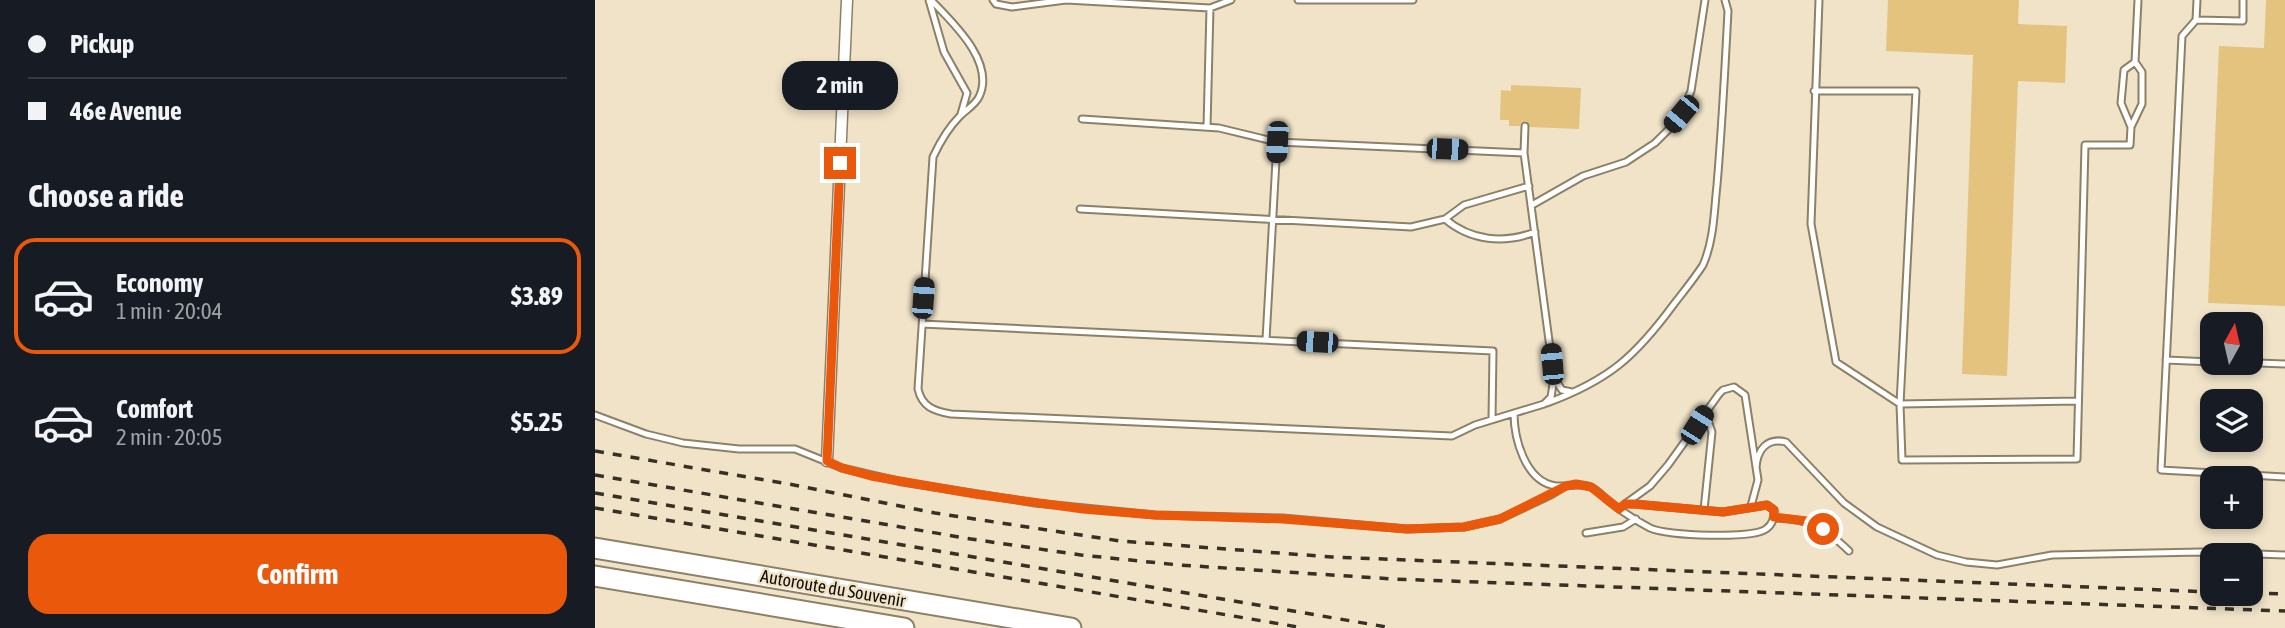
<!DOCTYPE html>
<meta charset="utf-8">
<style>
body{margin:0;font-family:"Asap Condensed",sans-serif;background:#20242c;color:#f1f3f6;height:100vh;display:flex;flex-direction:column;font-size:26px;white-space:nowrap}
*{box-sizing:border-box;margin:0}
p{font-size:23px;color:#9ea1a6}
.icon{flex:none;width:38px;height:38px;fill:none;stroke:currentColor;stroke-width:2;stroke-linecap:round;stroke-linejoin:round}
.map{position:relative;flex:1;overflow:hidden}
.side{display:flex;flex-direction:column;background:#171b24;width:595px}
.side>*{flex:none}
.banner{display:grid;align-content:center;height:154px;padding:0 28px;background:#171b24}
.needle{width:46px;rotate:8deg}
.controls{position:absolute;left:1605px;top:312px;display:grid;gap:14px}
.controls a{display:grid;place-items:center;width:63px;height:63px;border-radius:14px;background:#171b24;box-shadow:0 4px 10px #0003;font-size:35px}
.end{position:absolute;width:32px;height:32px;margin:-16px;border:9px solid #ea580c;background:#fff;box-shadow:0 0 0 4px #fff}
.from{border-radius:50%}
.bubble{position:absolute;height:49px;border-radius:21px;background:#171b24;box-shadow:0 4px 10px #0003;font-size:23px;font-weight:700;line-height:49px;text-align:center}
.car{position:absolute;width:21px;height:42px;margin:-21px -10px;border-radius:9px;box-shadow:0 0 5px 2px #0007;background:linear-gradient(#222 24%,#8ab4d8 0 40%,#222 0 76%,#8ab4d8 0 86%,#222 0)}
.banner b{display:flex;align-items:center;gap:24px;height:66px;font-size:26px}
.banner b+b{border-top:2px solid #363941}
.banner i{width:18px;height:18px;background:#f1f3f6}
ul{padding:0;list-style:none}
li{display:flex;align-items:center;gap:21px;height:116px;margin:0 14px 10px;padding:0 14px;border:4px solid transparent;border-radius:21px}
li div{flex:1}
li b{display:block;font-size:26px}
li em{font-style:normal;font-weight:700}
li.on{border-color:#ea580c}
li>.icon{width:63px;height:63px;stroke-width:1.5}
h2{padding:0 28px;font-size:32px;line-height:84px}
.primary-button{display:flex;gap:14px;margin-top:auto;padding:14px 28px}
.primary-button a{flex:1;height:80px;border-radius:21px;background:#ea580c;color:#fff;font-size:28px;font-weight:700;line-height:80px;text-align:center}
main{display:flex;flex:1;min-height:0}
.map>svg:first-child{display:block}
.building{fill:#e3c37e}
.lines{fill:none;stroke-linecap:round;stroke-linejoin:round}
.service-casing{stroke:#8c8067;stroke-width:9}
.minor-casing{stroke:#8c8067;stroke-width:13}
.motorway-casing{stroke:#8c8067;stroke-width:23}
.service{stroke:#fff;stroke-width:5}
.minor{stroke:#fff;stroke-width:10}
.motorway{stroke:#fff;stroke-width:19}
.rail{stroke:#373025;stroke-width:3.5;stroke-dasharray:9 9;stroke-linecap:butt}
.route{stroke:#ea580c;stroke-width:9}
.labels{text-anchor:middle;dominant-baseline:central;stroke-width:5;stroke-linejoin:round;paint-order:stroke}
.street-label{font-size:18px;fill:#120d05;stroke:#f0e3c8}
</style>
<main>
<section class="side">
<div class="banner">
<b><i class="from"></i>Pickup</b>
<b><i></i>46e Avenue</b>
</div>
<h2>Choose a ride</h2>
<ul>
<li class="on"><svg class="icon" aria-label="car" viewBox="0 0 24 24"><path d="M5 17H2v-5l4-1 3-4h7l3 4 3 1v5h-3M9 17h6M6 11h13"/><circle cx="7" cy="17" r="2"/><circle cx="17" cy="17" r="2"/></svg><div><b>Economy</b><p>1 min · 20:04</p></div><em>$3.89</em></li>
<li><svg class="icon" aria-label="car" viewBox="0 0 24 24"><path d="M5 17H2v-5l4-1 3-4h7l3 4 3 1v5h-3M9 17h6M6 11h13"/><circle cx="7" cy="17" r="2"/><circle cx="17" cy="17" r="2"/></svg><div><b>Comfort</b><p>2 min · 20:05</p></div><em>$5.25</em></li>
</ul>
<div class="primary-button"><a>Confirm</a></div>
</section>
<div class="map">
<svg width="1690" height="628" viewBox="0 0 1690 628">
<rect width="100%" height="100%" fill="#f0e3c8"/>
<path class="building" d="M 1293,0 L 1424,0 L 1423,24 L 1472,26 L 1470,83 L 1423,81 L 1412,376 L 1367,374 L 1378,55 L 1291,51 Z
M 1671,0 L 1690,0 L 1690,306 L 1613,303 L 1624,46 L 1669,48 Z
M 916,85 L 986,88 L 984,129 L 935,127 L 931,121 L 927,122 L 925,126 L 914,126 L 914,120 L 905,120 L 906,90 L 916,91 Z"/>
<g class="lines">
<g class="service-casing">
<path id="service" d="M 334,0 L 349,52 L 372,93 L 366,114
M 336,0 C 357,22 401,62 384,97 C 380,105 371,110 365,116 C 353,128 345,142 338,157 L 323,389 C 327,407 339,411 356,414 L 857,436 L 880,425 L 949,404 L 956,397 L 959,378 L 929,153 L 682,142 L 624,128 L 487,119
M 398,0 L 401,4 L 417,7 L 471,0 L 615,8 L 636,0
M 703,0 L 818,0
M 1224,0 L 1216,224 L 1241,362 L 1305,404 L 1307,460 L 1482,459 L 1490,145 L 1535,145 L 1536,127
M 1602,0 L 1601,20 L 1587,36 L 1566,470 L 1690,477
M 1601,20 L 1648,21 L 1648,0
M 1540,62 L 1529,70 L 1526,103 L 1536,127 L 1547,104 L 1547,72 L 1540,62 L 1543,0
M 1219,91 L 1321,91 L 1305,404 L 1482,401
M 612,127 L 615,8
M 929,153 L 930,126
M 937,205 L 988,176 L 1031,162 L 1060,143 L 1075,128 L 1086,114 L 1096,91 L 1110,0
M 485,209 L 816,227 L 850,219 C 876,241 909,244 940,232
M 850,219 L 869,205 L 934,186
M 327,324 L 898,351 L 897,419
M 671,340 L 682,142
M 1571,360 L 1617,362
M 1636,362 L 1690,364
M 959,378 L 967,390 L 977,392
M 952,403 C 1014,380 1040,357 1079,304 C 1089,291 1099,279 1108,265 C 1119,240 1119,212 1122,185 C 1127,127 1130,69 1133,11 L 1130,0
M 919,413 C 919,438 930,482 961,486 C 974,487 986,482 998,488 C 1003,491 1006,494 1010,498 C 1023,509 1040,520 1055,528 C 1071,536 1158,539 1171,529 C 1178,524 1179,518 1179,510 L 1172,505 L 1128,512 L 1039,504 L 1030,504 L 1025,509
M 0,415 L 51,434 L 88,443 L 144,449 L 200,449 L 247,468 L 307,482 L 440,503 L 560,515 L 688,518 L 812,529 L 869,527 L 905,519 L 956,495 L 971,486
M 1161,468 C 1162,450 1172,437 1191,442 L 1249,503 L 1282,527 L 1342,555 L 1371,562 L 1402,565 L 1457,555 L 1606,552 L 1690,555
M 1030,504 L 1055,486 L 1073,465 L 1124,394 L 1128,390 L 1139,387 L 1150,395 L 1163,480 L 1156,506
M 1109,510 L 1117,432 L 1110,412
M 1179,518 C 1215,519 1228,526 1254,551
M 991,533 L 1028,527 L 1041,519"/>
</g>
<g class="minor-casing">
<path id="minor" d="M 232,461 L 252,0"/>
</g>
<g class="motorway-casing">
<path id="motorway" d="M 0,548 L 476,628
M 0,576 L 309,628"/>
</g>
<use href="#service" class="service"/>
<use href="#minor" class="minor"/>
<use href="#motorway" class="motorway"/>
<path class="rail" d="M 0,451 L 199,485 L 340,513 L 525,541 L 737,557 L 1617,592
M 0,475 L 376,539 L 486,555 L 584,565 L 798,579 L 1690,611
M 0,493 L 798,628
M 0,508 L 709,628
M 1656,593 L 1690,594"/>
</g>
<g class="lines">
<path class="route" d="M 245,163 L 232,461 L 247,468 L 276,476 L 380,494 L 488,509 L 560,515 L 688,519 L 812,529 L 869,527 L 905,519 L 971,486 L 981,484 L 996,487 L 1024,509 L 1030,504 L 1039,504 L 1128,512 L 1172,505 L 1179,510 L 1179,517 L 1212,521 L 1228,529"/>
</g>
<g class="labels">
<g class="street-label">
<text transform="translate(238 588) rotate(10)">Autoroute du Souvenir</text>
</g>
</g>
</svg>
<div class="controls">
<a><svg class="needle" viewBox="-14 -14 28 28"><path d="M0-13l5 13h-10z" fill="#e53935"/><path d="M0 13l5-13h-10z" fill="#9ea1a6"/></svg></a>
<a><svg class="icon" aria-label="layers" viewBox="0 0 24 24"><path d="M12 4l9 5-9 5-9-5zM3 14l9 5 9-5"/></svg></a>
<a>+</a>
<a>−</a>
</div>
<i class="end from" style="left:1228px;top:529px"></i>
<i class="end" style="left:245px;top:163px"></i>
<div class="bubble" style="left:187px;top:61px;width:116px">2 min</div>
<i class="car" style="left:1086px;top:114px;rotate:220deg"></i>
<i class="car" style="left:682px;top:142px;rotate:183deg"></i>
<i class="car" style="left:852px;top:149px;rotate:92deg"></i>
<i class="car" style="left:328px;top:298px;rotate:4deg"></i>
<i class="car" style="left:722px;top:342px;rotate:273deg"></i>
<i class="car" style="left:957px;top:364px;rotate:355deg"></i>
<i class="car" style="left:1102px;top:425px;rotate:32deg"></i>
</div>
</main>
